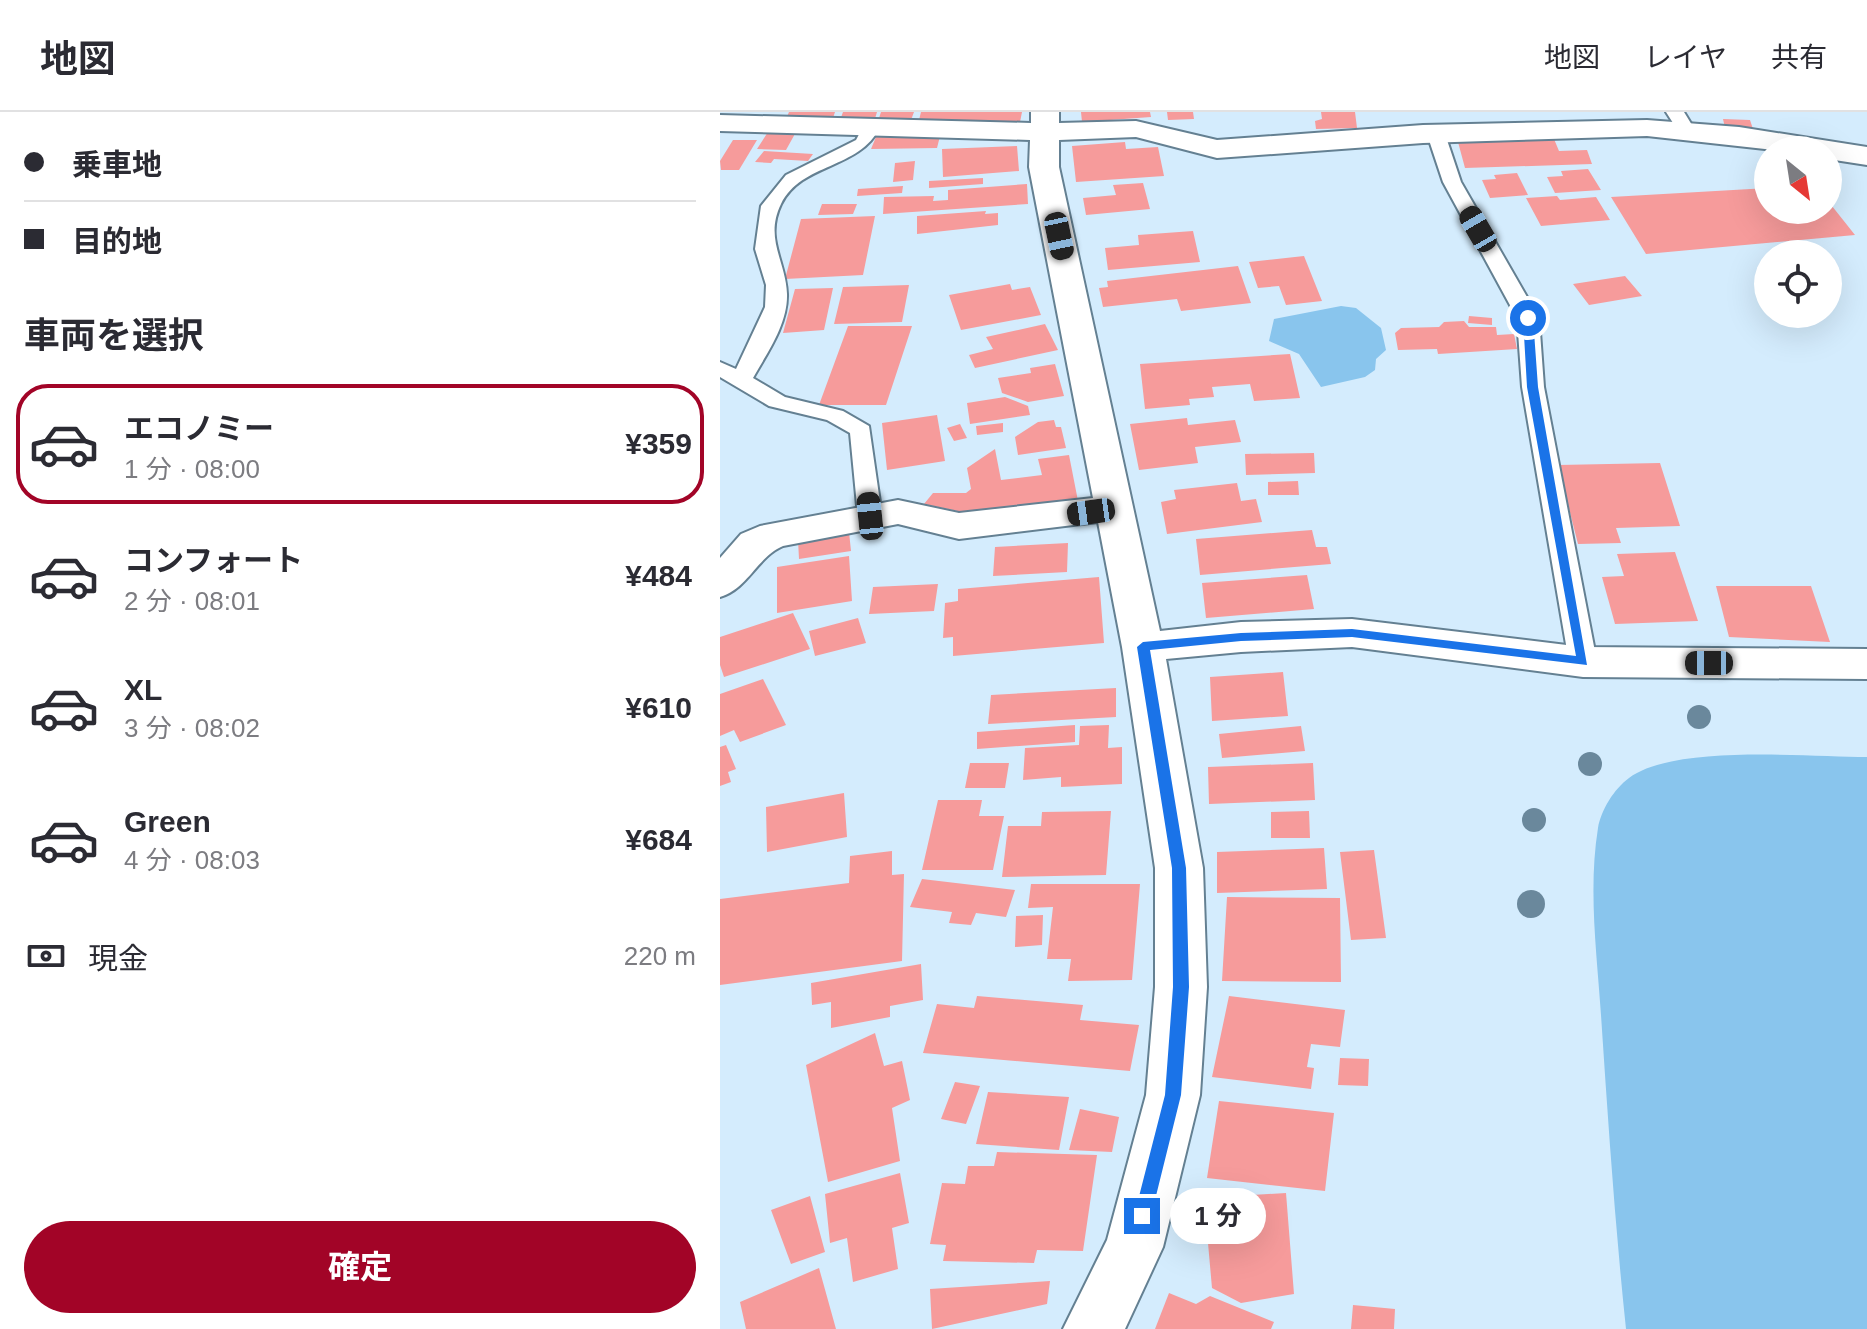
<!DOCTYPE html>
<html lang="ja">
<meta charset="utf-8">
<style>
body{margin:0;font-family:Arial,"Noto Sans JP",sans-serif;background:#f2f2f3;color:#2b2b33;height:100vh;display:flex;flex-direction:column;font-size:30px;white-space:nowrap}
*{box-sizing:border-box;margin:0}
p{font-size:26px;color:#7c7c81}
.icon{flex:none;width:44px;height:44px;fill:none;stroke:currentColor;stroke-width:2;stroke-linecap:round;stroke-linejoin:round}
.map{position:relative;flex:1;overflow:hidden}
.details{display:flex;flex-direction:column;background:#fff;width:720px}
.details>*{flex:none}
.guide{display:grid;align-content:center;height:176px;padding:0 24px;background:#fff}
.needle{width:52px;rotate:150deg}
.fabs{position:absolute;left:1034px;top:24px;display:grid;gap:16px}
.fabs a{display:grid;place-items:center;width:88px;height:88px;border-radius:50%;background:#fff;box-shadow:0 8px 32px #0002;font-size:40px}
.end{position:absolute;width:36px;height:36px;margin:-18px;border:10px solid #1a73e8;background:#fff;box-shadow:0 0 0 4px #fff}
.from{border-radius:50%}
.bubble{position:absolute;height:56px;border-radius:28px;background:#fff;box-shadow:0 8px 32px #0002;font-size:26px;font-weight:700;line-height:56px;text-align:center}
.car{position:absolute;width:24px;height:48px;margin:-24px -12px;border-radius:10px;box-shadow:0 0 6px 2px #0007;background:linear-gradient(#222 24%,#8ab4d8 0 40%,#222 0 76%,#8ab4d8 0 86%,#222 0)}
.guide b{display:flex;align-items:center;gap:28px;height:76px;font-size:30px}
.guide b+b{border-top:2px solid #e1e1e2}
.guide i{width:20px;height:20px;background:#2b2b33}
ul{padding:0;list-style:none}
li{display:flex;align-items:center;gap:24px;height:120px;margin:0 16px 12px;padding:0 8px;border:4px solid transparent;border-radius:32px}
li div{flex:1}
li b{display:block;font-size:30px}
li em{font-style:normal;font-weight:700}
li.active{border-color:#a20427}
li>.icon{width:72px;height:72px;stroke-width:1.5}
h2{padding:0 24px;font-size:36px;line-height:96px}
.pay{display:flex;align-items:center;gap:20px;height:88px;padding:0 24px;font-size:30px}
.pay p{margin-inline-start:auto}
.primary-button{display:flex;gap:16px;margin-top:auto;padding:16px 24px}
.primary-button a{flex:1;height:92px;border-radius:48px;background:#a20427;color:#fff;font-size:32px;font-weight:700;line-height:92px;text-align:center}
header{display:flex;align-items:center;gap:48px;box-sizing:border-box;height:112px;padding:0 40px;background:#fff;border-bottom:2px solid #e1e1e2}
header strong{font-size:38px}
nav{display:flex;gap:44px;margin-inline-start:auto;font-size:28px}
main{display:flex;flex:1;min-height:0}
.map>svg:first-child{display:block}
.green{fill:#89c5ed}
.building{fill:#f69b9b}
.lines{fill:none;stroke-linecap:round;stroke-linejoin:round}
.lane-casing{stroke:#648092;stroke-width:4}
.street-casing{stroke:#648092;stroke-width:4}
.lane{fill:#fff;fill-rule:evenodd}
.street{fill:#fff;fill-rule:evenodd}
.tree{fill:#6a889c}
.route{fill:#1a73e8}
</style>
<header>
<strong>地図</strong>
<nav><a>地図</a><a>レイヤ</a><a>共有</a></nav>
</header>
<main>
<section class="details">
<div class="guide">
<b><i class="from"></i>乗車地</b>
<b><i></i>目的地</b>
</div>
<h2>車両を選択</h2>
<ul>
<li class="active"><svg class="icon" aria-label="car" viewBox="0 0 24 24"><path d="M5 17H2v-5l4-1 3-4h7l3 4 3 1v5h-3M9 17h6M6 11h13"/><circle cx="7" cy="17" r="2"/><circle cx="17" cy="17" r="2"/></svg><div><b>エコノミー</b><p>1 分 · 08:00</p></div><em>¥359</em></li>
<li><svg class="icon" aria-label="car" viewBox="0 0 24 24"><path d="M5 17H2v-5l4-1 3-4h7l3 4 3 1v5h-3M9 17h6M6 11h13"/><circle cx="7" cy="17" r="2"/><circle cx="17" cy="17" r="2"/></svg><div><b>コンフォート</b><p>2 分 · 08:01</p></div><em>¥484</em></li>
<li><svg class="icon" aria-label="car" viewBox="0 0 24 24"><path d="M5 17H2v-5l4-1 3-4h7l3 4 3 1v5h-3M9 17h6M6 11h13"/><circle cx="7" cy="17" r="2"/><circle cx="17" cy="17" r="2"/></svg><div><b>XL</b><p>3 分 · 08:02</p></div><em>¥610</em></li>
<li><svg class="icon" aria-label="car" viewBox="0 0 24 24"><path d="M5 17H2v-5l4-1 3-4h7l3 4 3 1v5h-3M9 17h6M6 11h13"/><circle cx="7" cy="17" r="2"/><circle cx="17" cy="17" r="2"/></svg><div><b>Green</b><p>4 分 · 08:03</p></div><em>¥684</em></li>
</ul>
<div class="pay"><svg class="icon" aria-label="cash" viewBox="0 0 24 24"><path d="M3 7h18v10H3z"/><circle cx="12" cy="12" r="2"/></svg>現金<p>220 m</p></div>
<div class="primary-button"><a>確定</a></div>
</section>
<div class="map">
<svg width="1147" height="1217" viewBox="0 0 1147 1217">
<rect width="100%" height="100%" fill="#d4ecfd"/>
<path class="green" d="M 621,194 L 636,196 L 661,216 L 666,238 L 656,247 L 655,258 L 645,265 L 601,275 L 579,242 L 549,229 L 554,207 Z
M 1147,645 L 1147,1217 L 906,1217 C 895,1113 888,1008 881,903 C 877,842 868,778 878,716 C 881,698 894,677 909,666 C 954,632 1089,645 1147,645 Z"/>
<path class="building" d="M 69,0 L 115,0 L 112,9 L 65,9 Z
M 123,0 L 157,0 L 154,10 L 119,11 Z
M 161,0 L 194,0 L 191,8 L 158,9 Z
M 201,0 L 302,0 L 300,10 L 275,11 L 207,10 L 199,8 Z
M 361,0 L 430,0 L 431,5 L 362,10 Z
M 447,0 L 473,0 L 474,7 L 448,8 Z
M 601,0 L 635,0 L 637,16 L 596,17 L 595,9 L 602,7 Z
M 1003,7 L 1030,8 L 1033,17 L 1005,16 Z
M 48,20 L 76,20 L 66,38 L 37,37 Z
M 220,24 L 217,36 L 151,37 L 156,25 Z
M 834,27 L 839,39 L 867,38 L 872,52 L 745,56 L 738,30 Z
M 13,28 L 37,28 L 19,58 L 1,58 L 0,49 Z
M 405,30 L 406,37 L 438,35 L 444,64 L 356,70 L 352,34 Z
M 297,34 L 299,59 L 223,65 L 222,37 Z
M 44,39 L 93,42 L 88,49 L 54,47 L 51,51 L 35,50 Z
M 195,49 L 193,68 L 173,70 L 175,51 Z
M 868,57 L 881,78 L 835,81 L 827,65 L 843,64 L 841,59 Z
M 797,61 L 808,83 L 770,86 L 762,68 L 776,67 L 774,63 Z
M 263,66 L 263,72 L 209,76 L 209,69 Z
M 423,71 L 430,97 L 366,103 L 363,86 L 396,83 L 393,73 Z
M 307,72 L 308,92 L 163,102 L 164,85 L 214,84 L 213,89 L 228,88 L 228,78 Z
M 183,74 L 182,81 L 137,84 L 138,77 Z
M 1048,76 L 1048,98 L 1108,98 L 1108,89 L 1135,123 L 926,142 L 891,85 Z
M 837,84 L 840,88 L 876,85 L 890,108 L 821,114 L 806,86 Z
M 102,92 L 137,92 L 133,102 L 98,103 Z
M 266,99 L 265,102 L 278,101 L 278,113 L 197,122 L 197,104 Z
M 155,104 L 143,163 L 65,167 L 81,107 Z
M 473,119 L 480,150 L 388,158 L 385,136 L 419,133 L 418,123 Z
M 584,144 L 602,189 L 566,193 L 559,174 L 538,176 L 529,150 Z
M 518,154 L 531,191 L 461,199 L 457,187 L 383,195 L 379,176 L 388,175 L 387,169 Z
M 905,164 L 922,184 L 869,193 L 853,172 Z
M 290,172 L 292,178 L 310,175 L 321,203 L 241,218 L 229,183 Z
M 189,173 L 182,210 L 114,212 L 123,175 Z
M 113,176 L 104,218 L 63,221 L 75,177 Z
M 749,204 L 772,206 L 772,213 L 748,211 Z
M 744,209 L 749,215 L 776,215 L 777,223 L 794,222 L 797,237 L 718,242 L 717,237 L 678,238 L 675,221 L 681,216 L 719,215 L 724,210 Z
M 325,212 L 338,238 L 255,256 L 249,243 L 273,237 L 266,225 Z
M 128,214 L 192,214 L 166,293 L 99,293 Z
M 570,242 L 580,286 L 534,289 L 530,272 L 492,275 L 494,285 L 469,287 L 470,293 L 425,297 L 420,252 Z
M 335,252 L 344,284 L 308,290 L 282,281 L 278,266 L 311,261 L 310,256 Z
M 285,285 L 308,294 L 310,303 L 250,312 L 247,291 Z
M 217,303 L 225,349 L 167,358 L 162,311 Z
M 467,306 L 468,313 L 515,308 L 521,330 L 475,335 L 478,351 L 419,358 L 410,312 Z
M 334,308 L 336,315 L 341,315 L 346,336 L 298,343 L 295,325 L 318,310 Z
M 283,311 L 283,320 L 257,323 L 256,314 Z
M 240,312 L 247,326 L 234,329 L 227,316 Z
M 275,337 L 281,368 L 322,363 L 318,347 L 349,343 L 358,389 L 257,403 L 204,392 L 213,381 L 246,381 L 251,377 L 247,356 Z
M 594,341 L 595,361 L 526,363 L 525,342 Z
M 940,351 L 960,414 L 896,416 L 901,431 L 858,432 L 838,353 Z
M 578,369 L 579,383 L 548,383 L 548,370 Z
M 517,371 L 521,389 L 536,387 L 542,410 L 447,422 L 441,390 L 456,387 L 454,378 Z
M 592,418 L 596,435 L 607,435 L 611,452 L 480,463 L 476,427 Z
M 129,420 L 131,439 L 79,447 L 78,428 Z
M 348,431 L 347,460 L 273,464 L 275,435 Z
M 955,440 L 978,509 L 895,512 L 882,465 L 904,464 L 897,442 Z
M 129,444 L 132,489 L 57,501 L 57,455 Z
M 587,463 L 594,497 L 486,506 L 482,471 Z
M 379,465 L 384,531 L 233,544 L 233,525 L 223,526 L 225,491 L 238,489 L 238,477 Z
M 218,472 L 214,499 L 149,502 L 153,475 Z
M 996,474 L 1091,474 L 1110,530 L 1009,525 Z
M 73,501 L 90,537 L 4,565 L 0,553 L 0,525 Z
M 138,506 L 146,531 L 95,544 L 89,519 Z
M 563,560 L 568,604 L 492,609 L 490,565 Z
M 43,567 L 66,613 L 20,630 L 14,618 L 0,624 L 0,582 Z
M 396,576 L 396,605 L 268,612 L 271,583 Z
M 355,613 L 355,630 L 257,637 L 257,620 Z
M 389,613 L 388,636 L 402,635 L 402,672 L 341,675 L 341,665 L 303,668 L 305,636 L 359,633 L 360,614 Z
M 581,614 L 585,639 L 502,646 L 499,622 Z
M 6,633 L 16,657 L 8,660 L 11,670 L 0,674 L 0,635 Z
M 250,651 L 289,651 L 285,676 L 245,676 Z
M 593,651 L 595,688 L 489,692 L 488,655 Z
M 124,681 L 127,725 L 47,740 L 46,695 Z
M 218,688 L 262,688 L 259,704 L 284,704 L 273,758 L 202,758 Z
M 391,699 L 386,763 L 282,765 L 288,714 L 321,714 L 322,700 Z
M 589,699 L 590,726 L 551,726 L 551,700 Z
M 604,736 L 607,777 L 497,781 L 497,740 Z
M 654,738 L 666,826 L 631,828 L 620,740 Z
M 172,739 L 172,763 L 184,762 L 182,849 L 0,873 L 0,787 L 129,771 L 130,744 Z
M 202,767 L 295,778 L 286,805 L 256,801 L 251,813 L 229,811 L 232,800 L 190,795 Z
M 311,772 L 420,772 L 412,868 L 348,869 L 351,847 L 327,847 L 333,795 L 308,796 Z
M 507,785 L 620,786 L 621,870 L 502,869 Z
M 323,803 L 322,833 L 295,835 L 296,804 Z
M 201,852 L 203,888 L 170,894 L 170,905 L 111,916 L 111,890 L 92,893 L 91,871 Z
M 257,884 L 363,893 L 360,908 L 419,913 L 410,959 L 203,941 L 217,892 L 254,896 Z
M 509,884 L 625,898 L 620,935 L 591,932 L 587,955 L 594,956 L 591,977 L 492,965 Z
M 155,921 L 164,954 L 182,949 L 190,988 L 172,996 L 180,1049 L 108,1070 L 86,953 Z
M 620,946 L 649,947 L 648,974 L 618,973 Z
M 235,970 L 260,974 L 246,1012 L 221,1007 Z
M 268,980 L 349,985 L 339,1038 L 256,1032 Z
M 499,989 L 614,1001 L 605,1079 L 487,1066 Z
M 360,997 L 399,1005 L 392,1040 L 349,1038 Z
M 277,1040 L 377,1043 L 363,1139 L 317,1138 L 314,1151 L 223,1149 L 226,1133 L 210,1132 L 222,1071 L 245,1072 L 248,1054 L 274,1054 Z
M 180,1061 L 189,1111 L 172,1116 L 178,1157 L 133,1170 L 127,1126 L 110,1131 L 105,1082 Z
M 566,1081 L 574,1182 L 521,1191 L 492,1176 L 484,1086 Z
M 90,1084 L 105,1140 L 71,1152 L 51,1098 Z
M 99,1156 L 116,1217 L 26,1217 L 20,1190 Z
M 330,1169 L 327,1192 L 212,1217 L 210,1177 Z
M 449,1181 L 476,1192 L 490,1184 L 554,1210 L 551,1217 L 435,1217 Z
M 633,1193 L 675,1197 L 674,1217 L 631,1217 Z"/>
<g class="lines">
<g class="lane-casing">
<path id="lane" d="M 946,0 L 964,0 L 975,18 L 972,22 L 960,22 Z
M 151,10 L 160,15 C 139,58 82,50 61,92 C 44,127 66,149 67,182 C 68,212 47,241 33,266 L 65,285 L 123,299 L 149,314 L 162,404 L 150,412 L 138,404 L 130,321 L 107,308 L 49,294 L 0,265 L 0,250 L 16,257 L 45,195 L 46,173 L 35,137 L 41,94 L 66,63 L 136,28 L 145,11 Z
M 716,17 L 725,22 L 741,70 L 819,206 L 824,275 L 877,550 L 873,557 L 853,557 L 849,550 L 802,275 L 797,206 L 723,70 L 707,22 Z"/>
</g>
<g class="street-casing">
<path id="street" d="M 311,0 L 339,0 L 339,11 L 416,9 L 497,28 L 703,13 L 927,8 L 1019,15 L 1147,35 L 1147,53 L 1108,47 L 1108,38 L 1054,38 L 927,24 L 703,31 L 497,46 L 416,25 L 339,28 L 339,55 L 440,519 L 521,510 L 632,507 L 863,535 L 1147,537 L 1147,567 L 863,565 L 632,535 L 521,540 L 446,547 L 483,756 L 487,875 L 480,983 L 443,1135 L 405,1217 L 343,1217 L 387,1128 L 426,983 L 435,875 L 435,756 L 402,535 L 378,410 L 239,427 L 178,412 L 63,434 C 37,445 28,477 0,485 L 0,446 L 21,422 L 40,414 L 178,388 L 239,401 L 373,386 L 309,55 L 310,28 L 0,19 L 0,3 L 311,11 Z"/>
</g>
<use href="#lane" class="lane"/>
<use href="#street" class="street"/>
</g>
<g class="tree">
<circle cx="979" cy="605" r="12"/>
<circle cx="870" cy="652" r="12"/>
<circle cx="814" cy="708" r="12"/>
<circle cx="811" cy="792" r="14"/>
</g>
<path class="route" d="M 808,203 L 813,206 L 818,275 L 867,553 L 632,525 L 521,529 L 430,538 L 466,756 L 469,875 L 461,983 L 431,1104 L 422,1112 L 416,1110 L 414,1104 L 445,983 L 453,875 L 452,756 L 417,535 L 423,530 L 521,521 L 632,517 L 856,544 L 807,275 L 803,206 Z"/>
</svg>
<div class="fabs">
<a><svg class="needle" viewBox="-14 -14 28 28"><path d="M0-13l5 13h-10z" fill="#e53935"/><path d="M0 13l5-13h-10z" fill="#7c7c81"/></svg></a>
<a><svg class="icon" aria-label="locate" viewBox="0 0 24 24"><circle cx="12" cy="12" r="6"/><path d="M12 2v4M12 18v4M2 12h4M18 12h4"/></svg></a>
</div>
<i class="end from" style="left:808px;top:206px"></i>
<i class="end" style="left:422px;top:1104px"></i>
<div class="bubble" style="left:450px;top:1076px;width:96px">1 分</div>
<i class="car" style="left:758px;top:117px;rotate:330deg"></i>
<i class="car" style="left:339px;top:124px;rotate:168deg"></i>
<i class="car" style="left:371px;top:400px;rotate:262deg"></i>
<i class="car" style="left:150px;top:404px;rotate:354deg"></i>
<i class="car" style="left:989px;top:551px;rotate:270deg"></i>
</div>
</main>
